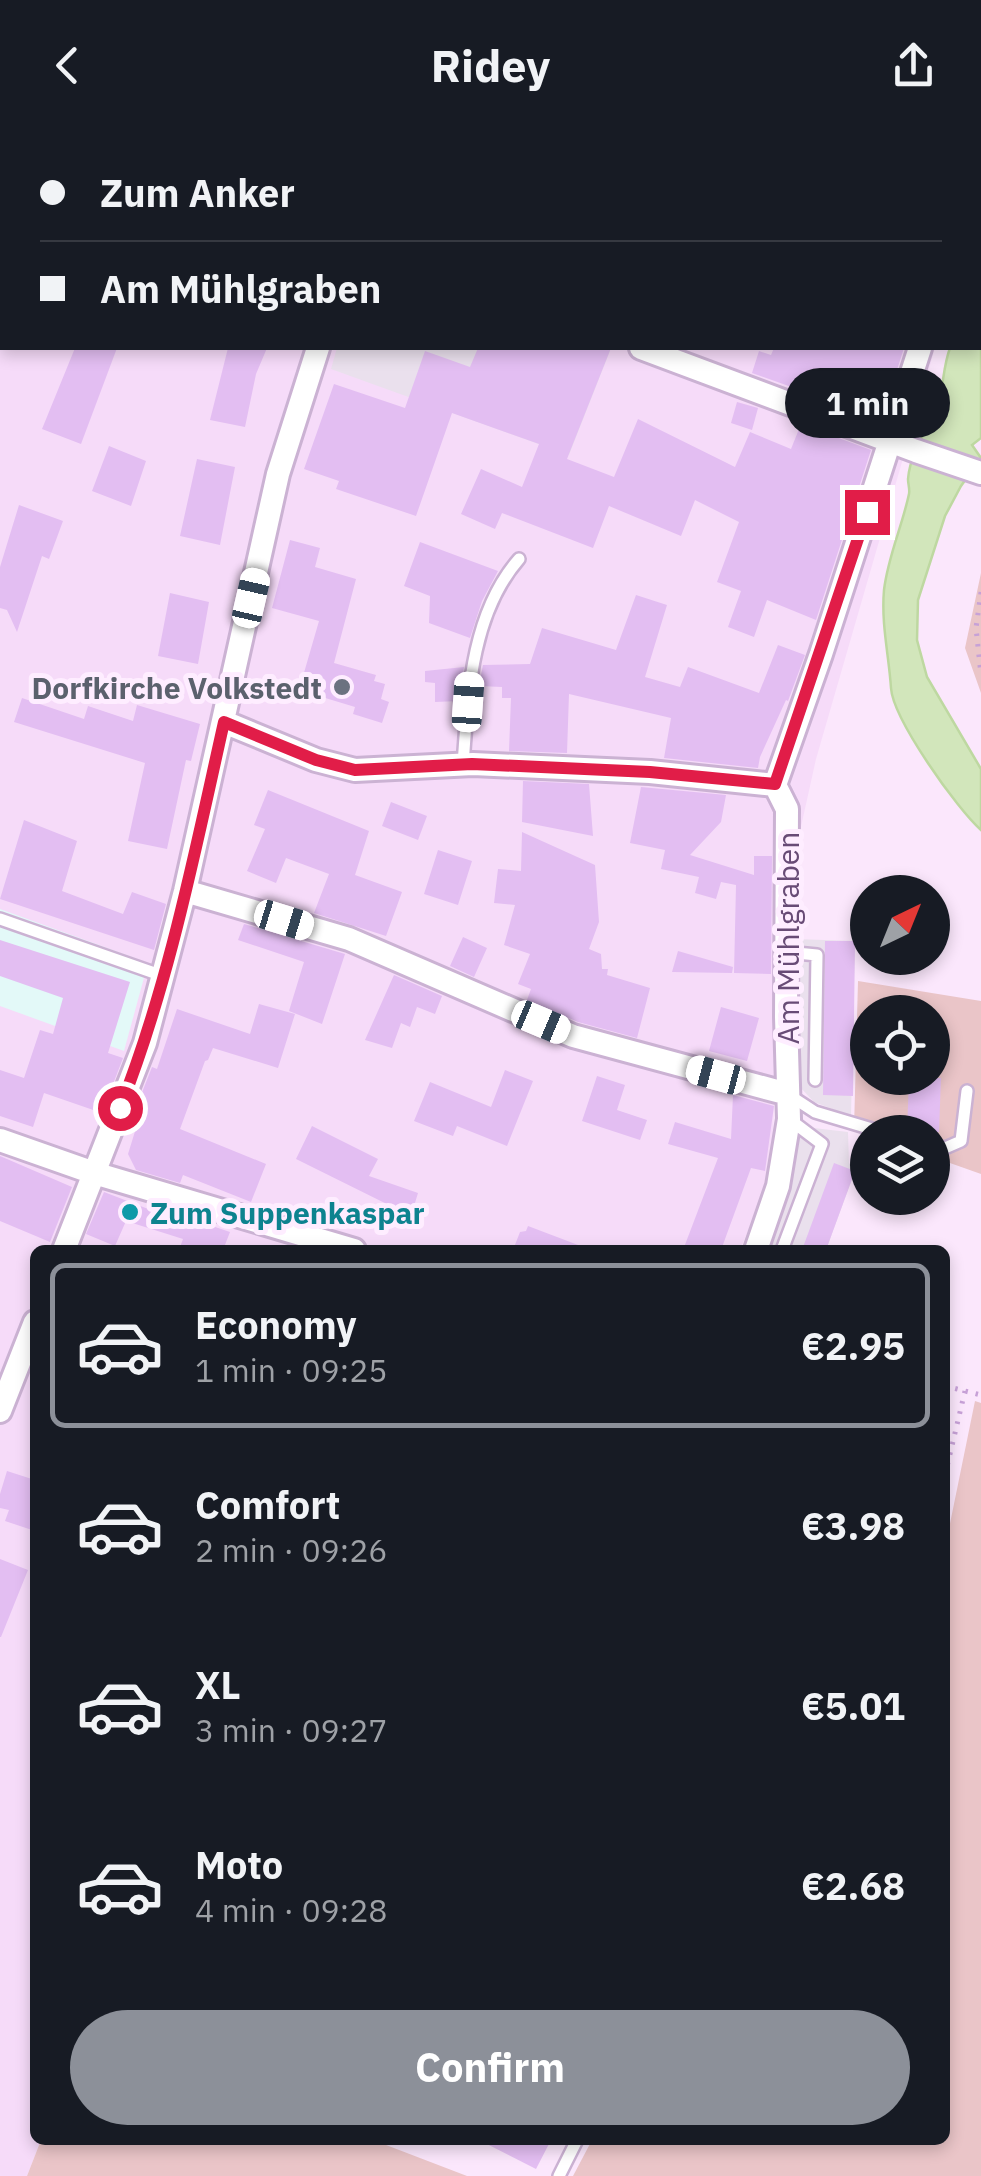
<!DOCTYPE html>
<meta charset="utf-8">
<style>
body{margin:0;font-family:"IBM Plex Sans",sans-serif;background:#20242c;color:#f1f3f6;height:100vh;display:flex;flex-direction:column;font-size:38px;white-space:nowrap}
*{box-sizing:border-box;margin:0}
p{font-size:32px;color:#9ea1a6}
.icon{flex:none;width:55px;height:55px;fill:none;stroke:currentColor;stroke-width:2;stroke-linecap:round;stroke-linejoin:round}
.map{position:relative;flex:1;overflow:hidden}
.side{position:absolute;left:30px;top:1115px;width:920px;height:900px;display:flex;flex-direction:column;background:#171b24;border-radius:15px;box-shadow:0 5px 15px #0003}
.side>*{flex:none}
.guide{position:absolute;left:0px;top:0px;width:982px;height:220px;box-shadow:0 5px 15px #0003;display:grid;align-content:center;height:220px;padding:0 40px;background:#171b24}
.needle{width:65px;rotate:43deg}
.controls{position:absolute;left:850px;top:745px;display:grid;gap:20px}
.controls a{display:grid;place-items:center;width:100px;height:100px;border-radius:50%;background:#171b24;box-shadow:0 5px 15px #0003;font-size:50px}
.end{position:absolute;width:45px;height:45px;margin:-22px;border:12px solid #e11d48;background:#fff;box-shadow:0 0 0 5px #fff}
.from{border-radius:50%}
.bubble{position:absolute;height:70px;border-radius:35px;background:#171b24;box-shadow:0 5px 15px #0003;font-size:32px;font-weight:800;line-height:70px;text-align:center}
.car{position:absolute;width:30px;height:60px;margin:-30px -15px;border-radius:12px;box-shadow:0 0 8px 2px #0007;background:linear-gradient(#fff 24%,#345 0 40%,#fff 0 76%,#345 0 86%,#fff 0)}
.guide b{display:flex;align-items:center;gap:35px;height:95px;font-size:38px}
.guide b+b{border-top:2px solid #363941}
.guide i{width:25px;height:25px;background:#f1f3f6}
ul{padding:18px 0 0;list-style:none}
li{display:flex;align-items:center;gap:30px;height:165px;margin:0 20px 15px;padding:0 20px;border:5px solid transparent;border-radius:15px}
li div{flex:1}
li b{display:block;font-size:38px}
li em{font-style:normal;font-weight:800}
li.current{border-color:#8c9099}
li>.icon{width:90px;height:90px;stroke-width:1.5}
.button{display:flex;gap:20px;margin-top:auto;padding:20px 40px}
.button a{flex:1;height:115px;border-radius:60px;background:#8c9099;color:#fff;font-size:40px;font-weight:800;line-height:115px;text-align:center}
header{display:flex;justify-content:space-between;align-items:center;height:130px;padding:0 40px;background:#171b24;font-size:45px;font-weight:800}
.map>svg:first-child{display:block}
.residential{fill:#f6dbf9}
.industrial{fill:#eae0ed}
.education{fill:#e3f9f8}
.green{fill:#eac5c8;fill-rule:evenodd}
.water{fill:#d2e6bb;stroke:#bed8a1;stroke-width:2.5}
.building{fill:#e3bef2}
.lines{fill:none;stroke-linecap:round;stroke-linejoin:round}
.service-casing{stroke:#cbb2d3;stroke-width:16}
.minor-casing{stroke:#cbb2d3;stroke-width:28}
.path{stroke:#c7a1d7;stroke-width:5;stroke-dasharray:2.5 8;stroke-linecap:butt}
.service{stroke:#fff;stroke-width:11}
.minor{stroke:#fff;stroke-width:22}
.rail-casing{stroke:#a5c6c2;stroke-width:11}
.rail{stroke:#feedff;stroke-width:8;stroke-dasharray:22;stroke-linecap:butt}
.route{stroke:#e11d48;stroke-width:12}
.worship-dot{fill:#6b7280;stroke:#feedff;stroke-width:4}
.culture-dot{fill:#0f9aa8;stroke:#feedff;stroke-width:4}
.labels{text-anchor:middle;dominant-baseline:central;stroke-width:10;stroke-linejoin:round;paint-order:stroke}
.worship-label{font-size:30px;font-weight:bold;fill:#5b616d;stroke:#feedff;text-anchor:end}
.street-label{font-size:30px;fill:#684b76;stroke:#feedff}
.culture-label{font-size:30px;font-weight:bold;fill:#0d838f;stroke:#feedff;text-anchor:start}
</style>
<header><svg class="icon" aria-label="back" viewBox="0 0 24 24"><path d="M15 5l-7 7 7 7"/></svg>Ridey<svg class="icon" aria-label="share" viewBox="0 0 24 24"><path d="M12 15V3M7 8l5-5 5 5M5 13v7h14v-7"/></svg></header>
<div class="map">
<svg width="981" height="2046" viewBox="0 0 981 2046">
<rect width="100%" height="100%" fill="#fbe7fc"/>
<path class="residential" d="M 0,0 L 981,0 L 980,25 L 980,2 L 2,2 L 2,218 L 935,218 L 816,629 L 779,796 L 772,1043 L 740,1120 L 35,1120 L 35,2010 L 41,2010 L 27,2046 L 0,2046 Z"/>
<path class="industrial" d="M 337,218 L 602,218 L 610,221 L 569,325 L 331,239 Z
M 794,809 L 855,811 L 851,986 L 814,972 L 800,957 L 794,922 Z
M 805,997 L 848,1002 L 849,1033 L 855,1041 L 826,1120 L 763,1120 L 793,1003 Z"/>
<path class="education" d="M 0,779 L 148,833 L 124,921 L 0,876 Z"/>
<path class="green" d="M 981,443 L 981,563 L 965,518 Z
M 858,851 L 981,871 L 981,1044 L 933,1027 L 932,1002 L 867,1004 L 854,999 ZM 868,882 L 932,882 L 932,948 L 868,948 Z
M 975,1271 L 981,1273 L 981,2046 L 573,2046 L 592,2010 L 945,2010 L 945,1418 Z
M 41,2010 L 373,2010 L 467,2046 L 27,2046 Z"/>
<path class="water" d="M 981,110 L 981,308 L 972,315 L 981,328 L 961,356 L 945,386 L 918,470 L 917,510 L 927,547 L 981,639 L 981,700 C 957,679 893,589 891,558 C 889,526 881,494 884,460 C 888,426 902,397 909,364 C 910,359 908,354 908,349 C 910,325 924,304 934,285 C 944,263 942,239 950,218 L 980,218 Z"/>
<path class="building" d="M 75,218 L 117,218 L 81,314 L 42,299 Z
M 228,218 L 267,218 L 256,244 L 245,297 L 210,290 Z
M 478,218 L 611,218 L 567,329 L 614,347 L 638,289 L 735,337 L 750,302 L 791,319 L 801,294 L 871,320 L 816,490 L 767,470 L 754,507 L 728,497 L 741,461 L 717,452 L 739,392 L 695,370 L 681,406 L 609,376 L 593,418 L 502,383 L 495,399 L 461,384 L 481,339 L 522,357 L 539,314 L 452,283 L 416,386 L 336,359 L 339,351 L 304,339 L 334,254 L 405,278 L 425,221 L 470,237 Z
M 774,218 L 904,218 L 885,277 L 804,247 L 800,260 L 752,243 L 759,221 L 771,225 Z
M 737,272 L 758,278 L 752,300 L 731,293 Z
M 109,316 L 146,331 L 131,376 L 92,361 Z
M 197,329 L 235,337 L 220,415 L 180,406 Z
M 19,375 L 63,391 L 49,429 L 42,426 L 17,502 L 7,480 L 0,478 L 0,437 Z
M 290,410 L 320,418 L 315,437 L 356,449 L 334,533 L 376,545 L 374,551 L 385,554 L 381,569 L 389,572 L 382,593 L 353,584 L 355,577 L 299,560 L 319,491 L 272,478 Z
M 420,412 L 498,441 L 482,471 L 470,508 L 429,493 L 430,466 L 404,456 Z
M 170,463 L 209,472 L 198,534 L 158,526 Z
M 636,465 L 667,475 L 645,547 L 680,557 L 688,537 L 759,563 L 778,515 L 805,525 L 788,571 L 786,570 L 760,627 L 758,638 L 664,628 L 671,588 L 569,564 L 567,623 L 509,621 L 511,568 L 502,568 L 502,557 L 479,556 L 483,535 L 530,534 L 542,498 L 616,520 Z
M 464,537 L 459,571 L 435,572 L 435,553 L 425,552 L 425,541 Z
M 22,568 L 84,589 L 88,576 L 133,591 L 137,575 L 200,594 L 191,631 L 186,630 L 167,719 L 128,711 L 145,633 L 14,592 Z
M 523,651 L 589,654 L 593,706 L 522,692 Z
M 641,657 L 726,665 L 721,692 L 690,725 L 754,745 L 754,726 L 772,726 L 771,844 L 734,843 L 736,755 L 721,752 L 716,769 L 695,763 L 699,747 L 661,739 L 665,720 L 630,713 Z
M 268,660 L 369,701 L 355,745 L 402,762 L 386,806 L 314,783 L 329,744 L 286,728 L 276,753 L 247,741 L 265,699 L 254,695 Z
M 391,672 L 427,686 L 418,710 L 382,696 Z
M 24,690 L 77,711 L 62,761 L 123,784 L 132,762 L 166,774 L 154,820 L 0,769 Z
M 522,702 L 595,735 L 599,792 L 589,819 L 601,824 L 602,839 L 608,839 L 607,845 L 650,858 L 637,908 L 578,892 L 527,870 L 531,859 L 518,854 L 530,824 L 504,815 L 515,775 L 494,773 L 498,739 L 521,741 Z
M 438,720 L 472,731 L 458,775 L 424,764 Z
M 244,794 L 345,824 L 322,894 L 289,881 L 304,832 L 238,810 Z
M 463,807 L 487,818 L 474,847 L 450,836 Z
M 0,810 L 130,852 L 108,923 L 123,928 L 102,983 L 44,963 L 33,997 L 0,986 L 0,940 L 24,948 L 40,900 L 53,904 L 63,868 L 0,846 Z
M 825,811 L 855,811 L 853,966 L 823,965 Z
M 678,821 L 733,837 L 732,843 L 672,842 Z
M 394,845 L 442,866 L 435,884 L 417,877 L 410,897 L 401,893 L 392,918 L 365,910 Z
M 259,874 L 295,884 L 278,938 L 213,918 L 208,930 L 205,931 L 180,999 L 266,1034 L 251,1072 L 183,1045 L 180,1053 L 136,1040 L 128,1024 L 137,995 L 130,993 L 152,937 L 157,939 L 177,879 L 250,904 Z
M 721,877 L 759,888 L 747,931 L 709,921 Z
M 505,940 L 533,951 L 507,1016 L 457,996 L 453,1006 L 414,991 L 430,952 L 491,977 Z
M 597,946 L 625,955 L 617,980 L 647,990 L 640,1010 L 582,991 Z
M 909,948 L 941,948 L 939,1002 L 907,1002 Z
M 733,965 L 774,976 L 765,1041 L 751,1038 L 721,1120 L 683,1120 L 718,1028 L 668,1014 L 675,992 L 731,1009 Z
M 312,996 L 378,1029 L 369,1046 L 418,1063 L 411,1086 L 296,1029 Z
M 0,1026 L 72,1057 L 50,1112 L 0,1091 Z
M 834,1033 L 855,1041 L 826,1120 L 802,1120 Z
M 104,1062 L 156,1082 L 153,1076 L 230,1102 L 223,1120 L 179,1120 L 183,1109 L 126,1091 L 115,1116 L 86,1104 Z
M 528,1096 L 586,1118 L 585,1120 L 513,1120 L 520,1102 L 526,1101 Z
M 7,1341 L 35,1350 L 35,1401 L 5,1391 L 9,1380 L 0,1378 L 0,1364 Z
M 0,1429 L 28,1440 L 1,1507 L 0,1507 Z
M 479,2010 L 551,2010 L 536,2039 Z"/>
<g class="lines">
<g class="service-casing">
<path id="service" d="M 463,635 C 468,565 471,484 519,429
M 0,789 L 163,846
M 786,822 L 817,825 L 815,950
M 789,965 L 815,982 L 882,1002
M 932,1016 L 945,1018 L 961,1011 L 967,961
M 782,1120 L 822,1014 L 789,989
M 559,2046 L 577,2010"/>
</g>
<g class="minor-casing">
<path id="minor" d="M 396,2 L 397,0
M 980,29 L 981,25
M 641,218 L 916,321 L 981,343
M 224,592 L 316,630 L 355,640 L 473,634 L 650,642 L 775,655
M 185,761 L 349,809 L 573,906 L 788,964
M 0,1010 L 94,1043 L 354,1120
M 64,1120 L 145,913 L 185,761 L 278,344 L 318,218
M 756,1120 L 778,1056 L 789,989 L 786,887 L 787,679 L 775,655 L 821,524 L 920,218
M 0,1281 L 35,1192"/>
</g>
<path class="path" d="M 875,2 L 875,0
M 981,462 L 976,498 L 981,545
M 945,1256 L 981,1265
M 945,1345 L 965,1261"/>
<use href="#service" class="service"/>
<use href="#minor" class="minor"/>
<g class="rail-casing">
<path id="rail" d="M 9,2 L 10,0
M 0,25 L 2,19
M 0,65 L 2,59"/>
</g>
<use href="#rail" class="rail"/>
</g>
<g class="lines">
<path class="route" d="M 120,978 C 169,854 195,721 224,592 L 316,630 L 355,640 L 472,634 L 650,642 L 775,654 L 867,382"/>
</g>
<circle class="worship-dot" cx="342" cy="557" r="10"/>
<circle class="culture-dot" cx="130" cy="1082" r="10"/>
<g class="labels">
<g class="worship-label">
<text x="322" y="557">Dorfkirche Volkstedt</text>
</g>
<g class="street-label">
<text transform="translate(787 808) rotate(-90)">Am Mühlgraben</text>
</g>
<g class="culture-label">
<text x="150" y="1082">Zum Suppenkaspar</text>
</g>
</g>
</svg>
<div class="controls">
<a><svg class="needle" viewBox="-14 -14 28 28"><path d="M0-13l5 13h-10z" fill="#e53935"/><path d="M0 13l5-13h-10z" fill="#9ea1a6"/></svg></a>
<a><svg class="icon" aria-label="locate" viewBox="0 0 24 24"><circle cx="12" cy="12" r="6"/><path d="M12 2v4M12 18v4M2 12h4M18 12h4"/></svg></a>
<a><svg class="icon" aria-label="layers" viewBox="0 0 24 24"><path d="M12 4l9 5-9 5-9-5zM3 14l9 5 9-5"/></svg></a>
</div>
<i class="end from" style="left:120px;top:978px"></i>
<i class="end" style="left:867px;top:382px"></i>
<div class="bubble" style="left:785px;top:238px;width:165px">1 min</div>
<i class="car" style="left:251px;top:468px;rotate:13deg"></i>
<i class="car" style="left:468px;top:572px;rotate:4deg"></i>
<i class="car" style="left:284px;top:790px;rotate:107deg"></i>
<i class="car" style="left:541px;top:892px;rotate:113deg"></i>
<i class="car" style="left:716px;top:945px;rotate:285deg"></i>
<div class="guide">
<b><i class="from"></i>Zum Anker</b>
<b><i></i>Am Mühlgraben</b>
</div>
<section class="side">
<ul>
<li class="current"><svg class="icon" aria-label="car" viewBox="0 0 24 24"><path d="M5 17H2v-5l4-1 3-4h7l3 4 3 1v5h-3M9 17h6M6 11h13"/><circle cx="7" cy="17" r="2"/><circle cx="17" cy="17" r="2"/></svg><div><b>Economy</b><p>1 min · 09:25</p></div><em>€2.95</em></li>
<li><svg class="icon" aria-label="car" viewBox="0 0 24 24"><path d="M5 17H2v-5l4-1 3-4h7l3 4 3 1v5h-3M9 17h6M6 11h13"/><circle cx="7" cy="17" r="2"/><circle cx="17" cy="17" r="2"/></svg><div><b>Comfort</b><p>2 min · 09:26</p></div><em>€3.98</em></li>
<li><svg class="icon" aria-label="car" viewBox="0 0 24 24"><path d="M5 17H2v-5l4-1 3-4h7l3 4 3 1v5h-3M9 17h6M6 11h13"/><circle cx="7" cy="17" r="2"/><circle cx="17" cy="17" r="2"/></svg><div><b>XL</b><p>3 min · 09:27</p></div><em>€5.01</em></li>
<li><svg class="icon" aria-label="car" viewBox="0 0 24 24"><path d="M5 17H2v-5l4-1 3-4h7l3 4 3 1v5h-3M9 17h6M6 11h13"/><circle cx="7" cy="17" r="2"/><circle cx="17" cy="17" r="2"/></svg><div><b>Moto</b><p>4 min · 09:28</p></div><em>€2.68</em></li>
</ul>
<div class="button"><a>Confirm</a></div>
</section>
</div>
